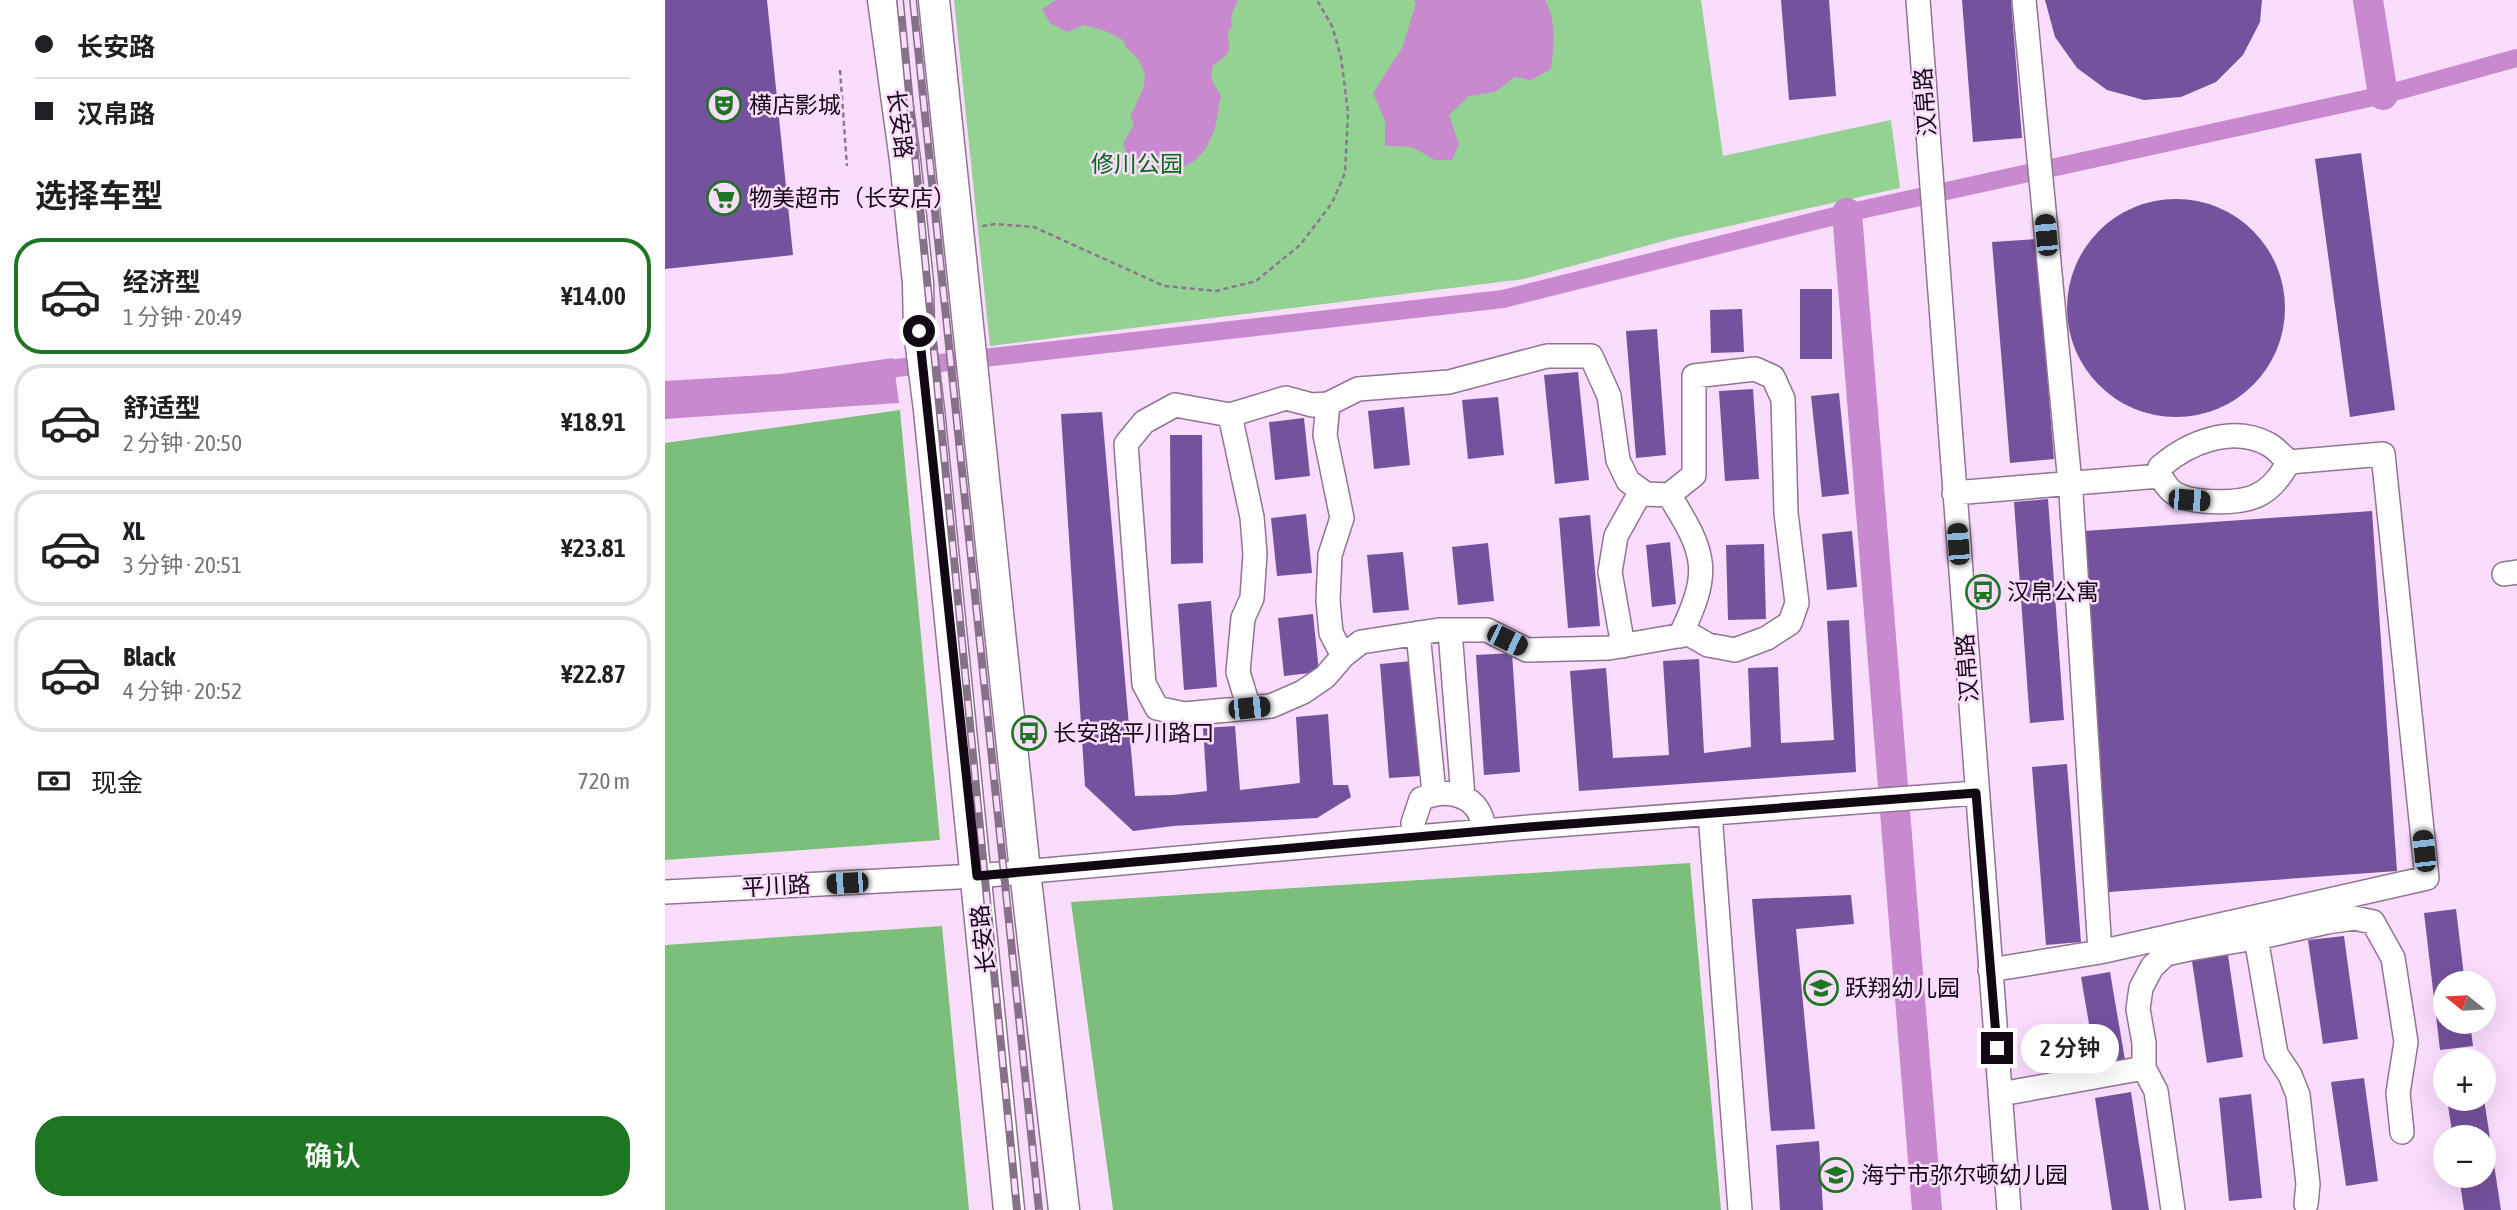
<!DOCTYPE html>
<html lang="zh">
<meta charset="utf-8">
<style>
body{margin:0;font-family:"Asap Condensed","Noto Sans SC",sans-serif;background:#f6f6f6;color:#202124;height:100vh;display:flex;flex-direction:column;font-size:26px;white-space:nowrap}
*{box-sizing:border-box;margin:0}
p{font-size:23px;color:#757577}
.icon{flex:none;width:38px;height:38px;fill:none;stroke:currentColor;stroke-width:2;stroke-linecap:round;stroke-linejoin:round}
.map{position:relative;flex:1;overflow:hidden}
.sheet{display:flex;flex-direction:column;background:#fff;width:665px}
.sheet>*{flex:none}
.hud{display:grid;align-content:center;height:154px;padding:0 35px;background:#fff}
.needle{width:46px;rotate:288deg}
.buttons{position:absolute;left:1768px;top:971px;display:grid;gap:14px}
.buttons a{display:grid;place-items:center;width:63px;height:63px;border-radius:50%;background:#fff;box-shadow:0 7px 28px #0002;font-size:35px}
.end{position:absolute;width:32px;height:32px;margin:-16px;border:9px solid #120813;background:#fff;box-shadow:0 0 0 4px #fff}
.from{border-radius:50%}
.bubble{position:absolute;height:49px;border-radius:24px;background:#fff;box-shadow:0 7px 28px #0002;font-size:23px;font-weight:600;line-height:49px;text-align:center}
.car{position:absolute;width:21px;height:42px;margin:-21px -10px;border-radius:9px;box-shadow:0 0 5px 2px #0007;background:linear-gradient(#222 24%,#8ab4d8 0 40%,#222 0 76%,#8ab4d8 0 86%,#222 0)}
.hud b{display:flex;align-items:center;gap:24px;height:66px;font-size:26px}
.hud b+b{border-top:2px solid #e0e0e0}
.hud i{width:18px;height:18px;background:#202124}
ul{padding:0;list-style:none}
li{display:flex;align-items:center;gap:21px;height:116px;margin:0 14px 10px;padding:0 21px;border:4px solid #e0e0e0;border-radius:28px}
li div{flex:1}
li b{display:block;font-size:26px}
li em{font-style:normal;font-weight:600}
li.selected{border-color:#1e7623}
li>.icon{width:63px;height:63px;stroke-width:1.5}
h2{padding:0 35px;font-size:32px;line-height:84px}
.pay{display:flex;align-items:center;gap:18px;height:77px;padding:0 35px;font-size:26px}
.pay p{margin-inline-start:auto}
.button{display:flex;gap:14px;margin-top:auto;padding:14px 35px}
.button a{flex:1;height:80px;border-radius:28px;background:#1e7623;color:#fff;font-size:28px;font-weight:600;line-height:80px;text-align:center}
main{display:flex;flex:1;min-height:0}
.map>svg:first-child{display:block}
.green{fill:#94d293}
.forest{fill:#7cbf7a}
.water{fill:#c889ce}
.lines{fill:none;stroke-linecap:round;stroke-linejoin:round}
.canal{stroke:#c889ce;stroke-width:18}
.river{stroke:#c889ce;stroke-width:30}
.building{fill:#75529d}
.minor-casing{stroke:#907592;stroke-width:26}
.major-casing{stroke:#907592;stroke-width:33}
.path{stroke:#8b768d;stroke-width:2.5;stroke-dasharray:5 3.5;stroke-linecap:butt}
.minor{stroke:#fff;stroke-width:23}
.major{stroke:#fff;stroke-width:30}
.rail-casing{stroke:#867288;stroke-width:8}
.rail{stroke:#fadcfd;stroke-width:5;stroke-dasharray:16;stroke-linecap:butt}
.route{stroke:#120813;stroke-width:9}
.labels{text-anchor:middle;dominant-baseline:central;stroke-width:5;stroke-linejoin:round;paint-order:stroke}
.street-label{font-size:23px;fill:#120813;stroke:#fadcfd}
.poi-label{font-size:23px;fill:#120813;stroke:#fadcfd;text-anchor:start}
.park-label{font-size:23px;fill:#026b11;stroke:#fadcfd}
</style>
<main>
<section class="sheet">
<div class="hud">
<b><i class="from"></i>长安路</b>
<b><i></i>汉帛路</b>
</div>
<h2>选择车型</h2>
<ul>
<li class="selected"><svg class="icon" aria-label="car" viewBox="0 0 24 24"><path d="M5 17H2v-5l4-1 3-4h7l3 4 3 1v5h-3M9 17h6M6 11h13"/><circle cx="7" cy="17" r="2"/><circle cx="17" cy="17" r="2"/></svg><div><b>经济型</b><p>1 分钟 · 20:49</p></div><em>¥14.00</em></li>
<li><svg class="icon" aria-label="car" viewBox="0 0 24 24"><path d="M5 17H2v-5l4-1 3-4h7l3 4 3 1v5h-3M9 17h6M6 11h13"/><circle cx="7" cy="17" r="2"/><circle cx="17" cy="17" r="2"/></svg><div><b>舒适型</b><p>2 分钟 · 20:50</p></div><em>¥18.91</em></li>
<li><svg class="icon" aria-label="car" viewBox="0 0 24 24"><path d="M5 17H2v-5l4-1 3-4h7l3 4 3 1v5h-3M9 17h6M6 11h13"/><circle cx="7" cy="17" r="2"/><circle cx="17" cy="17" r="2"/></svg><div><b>XL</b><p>3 分钟 · 20:51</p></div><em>¥23.81</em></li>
<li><svg class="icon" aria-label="car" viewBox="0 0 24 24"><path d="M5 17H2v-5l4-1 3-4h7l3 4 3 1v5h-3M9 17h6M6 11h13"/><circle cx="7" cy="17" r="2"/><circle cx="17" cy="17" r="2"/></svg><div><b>Black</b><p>4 分钟 · 20:52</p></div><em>¥22.87</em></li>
</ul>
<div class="pay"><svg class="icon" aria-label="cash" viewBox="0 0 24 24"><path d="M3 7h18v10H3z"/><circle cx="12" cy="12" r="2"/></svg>现金<p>720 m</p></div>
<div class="button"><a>确认</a></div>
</section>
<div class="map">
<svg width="1852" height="1210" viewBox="0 0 1852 1210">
<rect width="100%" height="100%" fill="#fadcfd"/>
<path class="green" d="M 289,0 L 1036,0 L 1058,156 L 1226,120 L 1235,188 L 1010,238 L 859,279 L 325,346 Z"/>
<path class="forest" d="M 235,410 L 275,840 L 0,860 L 0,443 Z
M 1025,863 L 1056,1210 L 448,1210 L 406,902 Z
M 277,926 L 304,1210 L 0,1210 L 0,945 Z"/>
<path class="water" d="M 391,0 L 573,0 L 566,16 L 567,27 L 562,34 C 567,52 564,54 548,65 L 546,79 L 556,96 C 553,105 553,114 551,124 C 537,172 506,178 464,160 L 458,144 L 469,123 L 465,117 L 479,87 L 480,75 L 474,60 L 461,47 L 458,40 L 438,30 L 419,25 L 402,32 L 385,23 L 377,9 Z
M 749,0 L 880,0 C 892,22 889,45 886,69 L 866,80 L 850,77 L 830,92 L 804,96 L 784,115 L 794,144 L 787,160 L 770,160 L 747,147 L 720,146 L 720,121 L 708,93 L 737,48 L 751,4 Z
M 228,358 L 234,403 L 0,419 L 0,381 L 115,374 Z"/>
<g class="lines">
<path class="canal" d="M 205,371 L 838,299 L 1182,213 L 1718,95 L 1852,58"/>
<path class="river" d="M 1703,0 L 1718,95
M 1182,213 L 1262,1210"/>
</g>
<path class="building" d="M 0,0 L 102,0 L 128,255 L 0,269 Z
M 1116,0 L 1164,0 L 1171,96 L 1124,100 Z
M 1297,0 L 1346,0 L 1357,138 L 1308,142 Z
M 1380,0 L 1597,0 L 1595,22 L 1578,55 L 1551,82 L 1516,97 L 1479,100 L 1442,90 L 1412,68 L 1390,37 Z
M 1696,153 L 1730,410 L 1685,417 L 1650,159 Z
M1402 308a109 109 0 1 1 218 0a109 109 0 1 1-218 0Z
M 1371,239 L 1389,459 L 1345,463 L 1327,242 Z
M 1135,289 L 1167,289 L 1167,359 L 1135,359 Z
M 1077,309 L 1079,352 L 1046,353 L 1045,310 Z
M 992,329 L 1001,455 L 971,458 L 961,331 Z
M 913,372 L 924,480 L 890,484 L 879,375 Z
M 1088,389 L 1094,479 L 1060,481 L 1054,391 Z
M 1174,393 L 1184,494 L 1157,497 L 1146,396 Z
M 833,397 L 839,455 L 803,459 L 797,400 Z
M 739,407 L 745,465 L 709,469 L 703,411 Z
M 437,412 L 470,796 L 508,795 L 542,791 L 538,728 L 570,726 L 575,790 L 635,783 L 631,717 L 663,714 L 668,785 L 683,785 L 686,797 L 652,818 L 508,826 L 468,831 L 420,786 L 396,414 Z
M 639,418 L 645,476 L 610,480 L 604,422 Z
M 505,435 L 537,435 L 538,563 L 506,564 Z
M 1383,499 L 1399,720 L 1365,723 L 1349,502 Z
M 1707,511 L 1732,871 L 1444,892 L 1419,531 Z
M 641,514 L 647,573 L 612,576 L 606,518 Z
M 925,515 L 935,626 L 903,628 L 894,518 Z
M 1187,531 L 1192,587 L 1162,590 L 1157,534 Z
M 1005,542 L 1011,604 L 987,607 L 981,545 Z
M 823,543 L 829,601 L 793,605 L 787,547 Z
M 1099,544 L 1101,619 L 1063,620 L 1061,545 Z
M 738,552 L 744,610 L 708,613 L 702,555 Z
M 546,601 L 552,687 L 519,690 L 513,604 Z
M 648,614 L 654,672 L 619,676 L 613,618 Z
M 1184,620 L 1191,772 L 914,791 L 905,671 L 941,668 L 948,758 L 1004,755 L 998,661 L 1034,659 L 1039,753 L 1086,747 L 1083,668 L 1113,667 L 1116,743 L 1169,740 L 1162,621 Z
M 847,653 L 855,772 L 819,775 L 811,655 Z
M 747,661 L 756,776 L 724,778 L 715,664 Z
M 1402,764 L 1416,942 L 1381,945 L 1367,767 Z
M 1186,895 L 1189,924 L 1131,929 L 1150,1129 L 1106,1131 L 1087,899 Z
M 1791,909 L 1800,984 L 1780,984 L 1780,1022 L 1805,1022 L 1808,1046 L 1775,1050 L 1759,913 Z
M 1679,936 L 1693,1039 L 1658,1044 L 1643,940 Z
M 1563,955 L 1578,1057 L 1542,1063 L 1527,961 Z
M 1445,972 L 1460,1060 L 1431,1065 L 1416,977 Z
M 1699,1078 L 1713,1181 L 1681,1186 L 1666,1082 Z
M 1466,1092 L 1484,1210 L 1447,1210 L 1430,1098 Z
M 1586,1094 L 1597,1198 L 1564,1201 L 1554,1098 Z
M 1782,1099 L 1819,1099 L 1836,1210 L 1799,1210 L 1794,1176 L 1818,1176 L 1818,1138 L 1788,1138 Z
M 1154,1141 L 1158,1210 L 1115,1210 L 1111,1145 Z"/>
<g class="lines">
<g class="minor-casing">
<path id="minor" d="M 1253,0 L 1344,1210
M 1359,0 L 1406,494 L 1435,952
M 882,356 L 926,356 L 944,396 L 953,460 L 963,481 L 981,494 L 1004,495 L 1029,475 L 1029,376 L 1090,369 L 1108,377 L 1118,399 L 1121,513 L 1132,603 L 1125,623 L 1102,638 L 1070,650 L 1043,645 L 1024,634 L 944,648 L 862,650 L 822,630 L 774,630 L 696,642 L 678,656 L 660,677 L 638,692 L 606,706 L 519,714 L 492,708 L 479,684 L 461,444 L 479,422 L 510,405 L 565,415 L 621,398 L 647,405 L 663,404 L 693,389 L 784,382 Z
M 663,404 L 660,435 L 677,518 L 665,555 L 663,600 L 666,633 L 678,656
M 565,415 L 587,517 L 590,554 L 587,598 L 578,618 L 573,672 L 584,708
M 1289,493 L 1495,476 C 1499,482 1503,489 1509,493 C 1527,504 1576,505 1595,494 C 1608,487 1616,475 1624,462 C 1618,457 1611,448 1603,444 C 1567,425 1524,442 1495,467 L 1495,476
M 1004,495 C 1042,555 1046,572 1015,636
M 1839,574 L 1852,572
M 785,631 L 798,797
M 753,633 L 769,793
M 958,646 L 945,572 L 951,536 L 976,491
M 1045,813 L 1075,1210
M 749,837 L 748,823 L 756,799 C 785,786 817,796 819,831
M 0,892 L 312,876 L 864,827 L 1311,793
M 1591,938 L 1611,1054 L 1625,1075 L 1633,1095 L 1643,1184 L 1641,1204
M 1325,970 L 1435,952 L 1762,878 L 1718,454 L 1624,462
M 1336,1094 L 1479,1068
M 1508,1210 L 1491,1091 L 1479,1068 L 1479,1043 L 1473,1009 L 1476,988 L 1487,967 L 1501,954 L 1524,949 L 1596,937 L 1662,922 L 1689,918 L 1708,922 L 1728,958 L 1741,1042 L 1733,1093 L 1737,1132"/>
</g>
<g class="major-casing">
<path id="major" d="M 218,0 L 240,160 L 253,283 L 254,331 L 264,410 L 344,1210
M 269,0 L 360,871 L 399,1210"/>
</g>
<path class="path" d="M 175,70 L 182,166
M 317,226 L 330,224 L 369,227 L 499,286 L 551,291 L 591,281 L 635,245 L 667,203 L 680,173 L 683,113 L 676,57 L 667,26 L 652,0"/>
<use href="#minor" class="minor"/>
<use href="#major" class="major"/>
<g class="rail-casing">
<path id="rail" d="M 235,0 L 352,1210
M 248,0 L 374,1210"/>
</g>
<use href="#rail" class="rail"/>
</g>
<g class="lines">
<path class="route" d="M 254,331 L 312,876 L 864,827 L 1311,793 L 1332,1048"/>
</g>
<defs>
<g id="theatre-ring" transform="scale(1.75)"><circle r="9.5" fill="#fadcfd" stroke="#1e7623" stroke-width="1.5"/><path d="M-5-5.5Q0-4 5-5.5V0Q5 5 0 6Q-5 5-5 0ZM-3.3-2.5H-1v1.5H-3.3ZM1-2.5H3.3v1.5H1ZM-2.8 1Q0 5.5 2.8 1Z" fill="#1e7623"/></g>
<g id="supermarket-ring" transform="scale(1.75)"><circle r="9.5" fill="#fadcfd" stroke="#1e7623" stroke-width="1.5"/><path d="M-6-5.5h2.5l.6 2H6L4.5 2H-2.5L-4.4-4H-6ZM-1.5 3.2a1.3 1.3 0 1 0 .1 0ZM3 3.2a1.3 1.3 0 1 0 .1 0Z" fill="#1e7623"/></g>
<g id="bus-ring" transform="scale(1.75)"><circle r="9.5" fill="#fadcfd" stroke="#1e7623" stroke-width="1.5"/><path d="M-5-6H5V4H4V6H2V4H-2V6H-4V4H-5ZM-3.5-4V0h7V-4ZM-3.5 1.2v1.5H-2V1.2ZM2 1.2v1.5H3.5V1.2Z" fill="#1e7623"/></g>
<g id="school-ring" transform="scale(1.75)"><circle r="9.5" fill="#fadcfd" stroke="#1e7623" stroke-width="1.5"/><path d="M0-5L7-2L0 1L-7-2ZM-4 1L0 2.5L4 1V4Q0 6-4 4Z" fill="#1e7623"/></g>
</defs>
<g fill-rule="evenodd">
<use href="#theatre-ring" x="59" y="105"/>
<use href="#supermarket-ring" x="59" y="198"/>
<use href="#bus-ring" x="1318" y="592"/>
<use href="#bus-ring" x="364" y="733"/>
<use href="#school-ring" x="1156" y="988"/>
<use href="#school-ring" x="1171" y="1175"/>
</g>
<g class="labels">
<g class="street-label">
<text transform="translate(1260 102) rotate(-94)">汉帛路</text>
<text transform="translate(235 124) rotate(83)">长安路</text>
<text transform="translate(1302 668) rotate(-94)">汉帛路</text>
<text transform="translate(111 886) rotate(-3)">平川路</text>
<text transform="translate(318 939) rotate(-96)">长安路</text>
</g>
<g class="poi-label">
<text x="84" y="105">横店影城</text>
<text x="84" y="198">物美超市（长安店）</text>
<text x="1342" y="592">汉帛公寓</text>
<text x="388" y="733">长安路平川路口</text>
<text x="1180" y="988">跃翔幼儿园</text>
<text x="1196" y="1175">海宁市弥尔顿幼儿园</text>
</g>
<g class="park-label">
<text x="472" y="164">修川公园</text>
</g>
</g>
</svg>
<div class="buttons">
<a><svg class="needle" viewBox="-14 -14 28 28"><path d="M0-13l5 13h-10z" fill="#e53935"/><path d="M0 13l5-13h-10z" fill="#757577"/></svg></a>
<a>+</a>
<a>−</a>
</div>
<i class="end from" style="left:254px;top:331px"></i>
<i class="end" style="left:1332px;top:1048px"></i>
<div class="bubble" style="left:1356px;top:1024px;width:98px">2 分钟</div>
<i class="car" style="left:1381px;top:235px;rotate:355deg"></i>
<i class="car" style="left:1524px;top:500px;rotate:94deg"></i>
<i class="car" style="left:1293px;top:544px;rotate:356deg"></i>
<i class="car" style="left:842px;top:640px;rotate:116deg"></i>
<i class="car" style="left:584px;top:708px;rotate:84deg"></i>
<i class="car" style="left:1759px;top:851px;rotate:354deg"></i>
<i class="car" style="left:182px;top:883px;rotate:267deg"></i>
</div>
</main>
